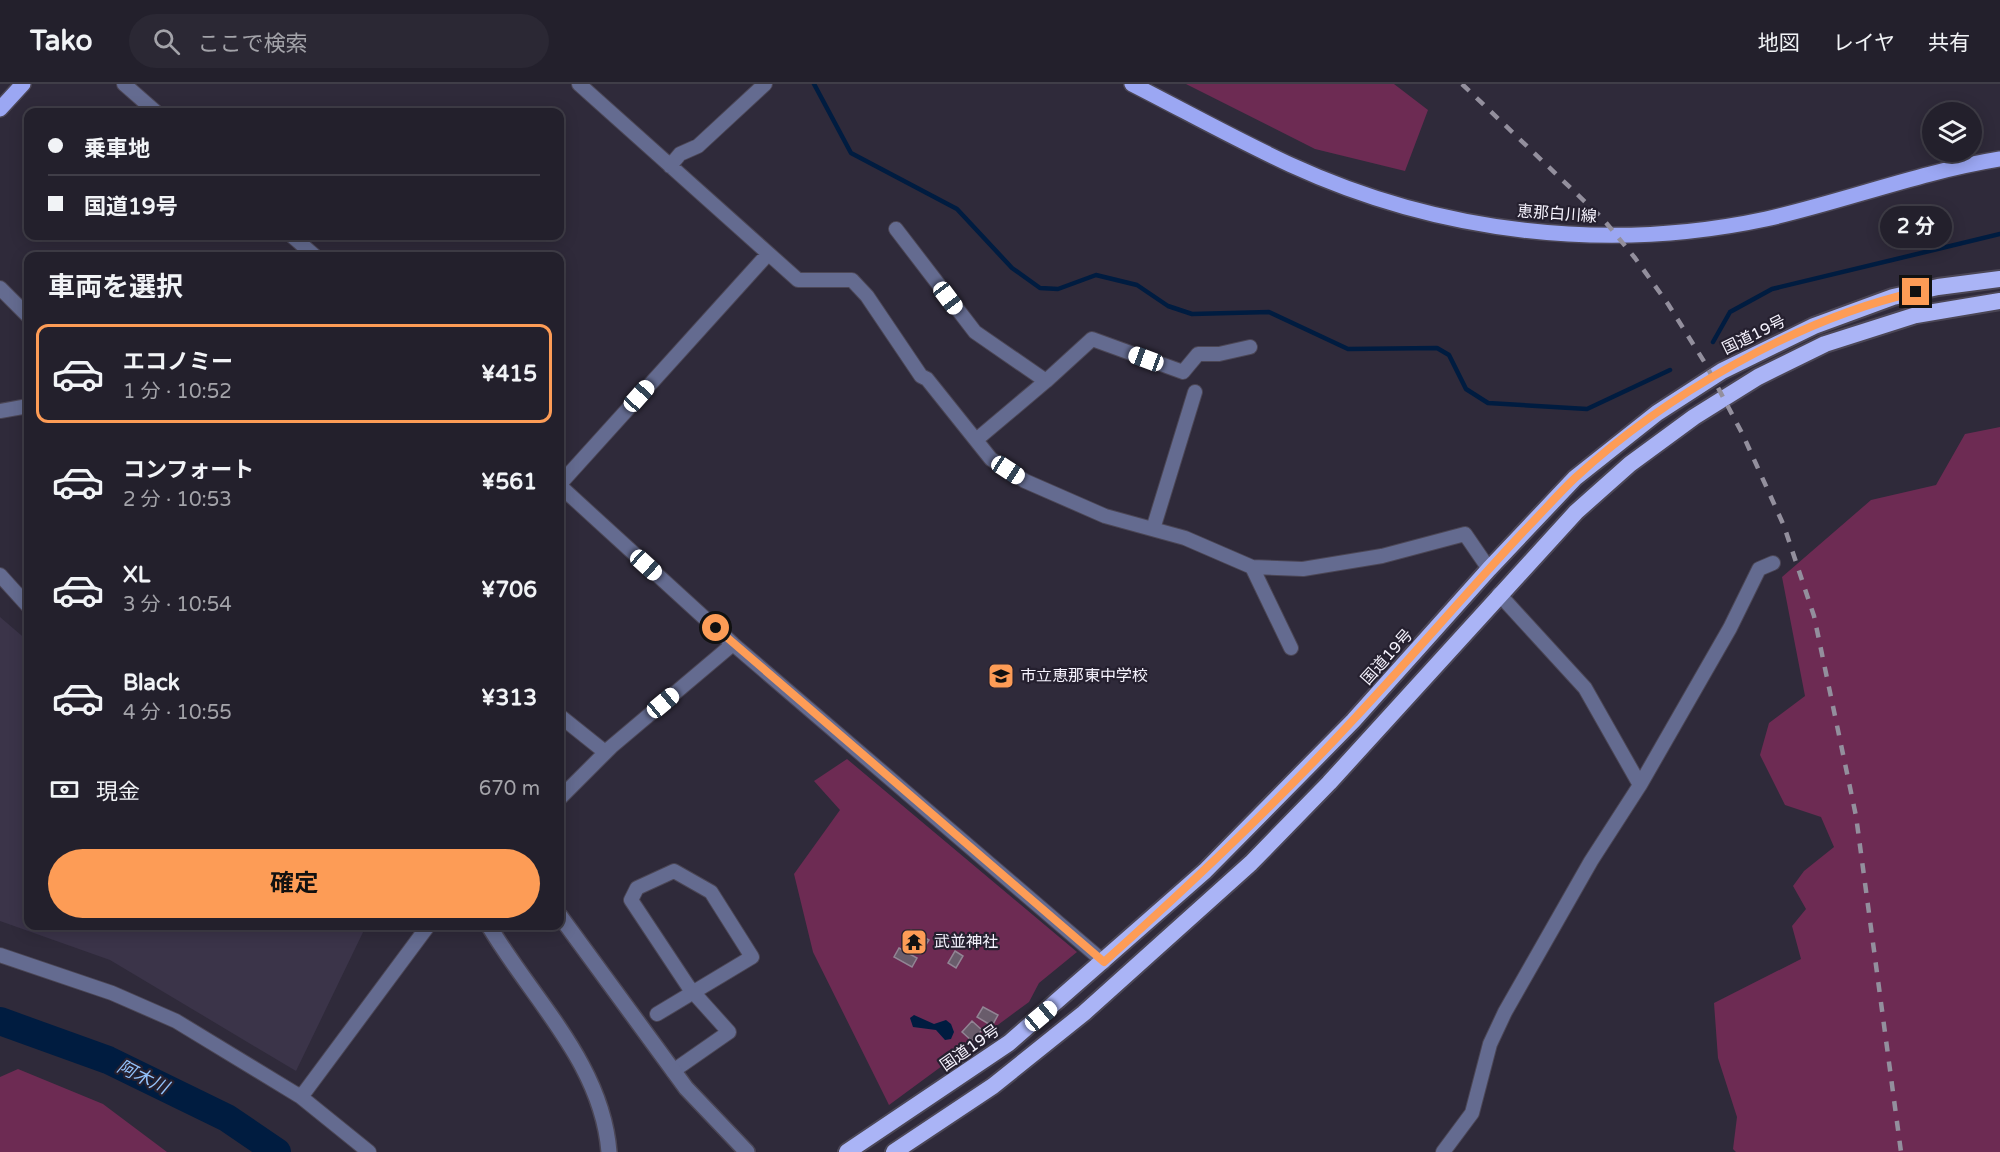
<!DOCTYPE html>
<html lang="ja">
<meta charset="utf-8">
<style>
body{margin:0;font-family:"Varela Round","Noto Sans JP",sans-serif;background:#2b2834;color:#f1f3f6;height:100vh;display:flex;flex-direction:column;font-size:22px;white-space:nowrap}
*{box-sizing:border-box;margin:0}
p{font-size:20px;color:#a3a3a9}
.icon{flex:none;width:33px;height:33px;fill:none;stroke:currentColor;stroke-width:2;stroke-linecap:round;stroke-linejoin:round}
.map{position:relative;flex:1;overflow:hidden}
.details{position:absolute;left:24px;top:168px;width:540px;height:678px;display:flex;flex-direction:column;background:#23202c;border-radius:12px;box-shadow:0 3px 15px #0003,0 0 0 2px #403e48}
.details>*{flex:none}
.banner{position:absolute;left:24px;top:24px;width:540px;height:132px;border-radius:12px;box-shadow:0 3px 15px #0003,0 0 0 2px #403e48;display:grid;align-content:center;height:132px;padding:0 24px;background:#23202c}
.buttons{position:absolute;left:1922px;top:18px;display:grid;gap:12px}
.buttons a{display:grid;place-items:center;width:60px;height:60px;border-radius:50%;background:#23202c;box-shadow:0 3px 15px #0003,0 0 0 2px #403e48;font-size:30px}
.end{position:absolute;width:27px;height:27px;margin:-14px;border:8px solid #fd9c56;background:#111;box-shadow:0 0 0 3px #111}
.from{border-radius:50%}
.bubble{position:absolute;height:42px;border-radius:21px;background:#23202c;box-shadow:0 3px 15px #0003,0 0 0 2px #403e48;font-size:20px;font-weight:700;line-height:42px;text-align:center}
.car{position:absolute;width:18px;height:36px;margin:-18px -9px;border-radius:8px;box-shadow:0 0 4px 2px #0007;background:linear-gradient(#fff 24%,#345 0 40%,#fff 0 76%,#345 0 86%,#fff 0)}
.banner b{display:flex;align-items:center;gap:21px;height:57px;font-size:22px}
.banner b+b{border-top:2px solid #403e48}
.banner i{width:15px;height:15px;background:#f1f3f6}
ul{padding:0;list-style:none}
li{display:flex;align-items:center;gap:18px;height:99px;margin:0 12px 9px;padding:0 12px;border:3px solid transparent;border-radius:12px}
li div{flex:1}
li b{display:block;font-size:22px}
li em{font-style:normal;font-weight:700}
li.current{border-color:#fd9c56}
li>.icon{width:54px;height:54px;stroke-width:1.5}
h2{padding:0 24px;font-size:27px;line-height:72px}
.pay{display:flex;align-items:center;gap:15px;height:66px;padding:0 24px;font-size:22px}
.pay p{margin-inline-start:auto}
.action{display:flex;gap:12px;margin-top:auto;padding:12px 24px}
.action a{flex:1;height:69px;border-radius:36px;background:#fd9c56;color:#111;font-size:24px;font-weight:700;line-height:69px;text-align:center}
header{display:flex;align-items:center;gap:36px;box-sizing:border-box;height:84px;padding:0 30px;background:#23202c;border-bottom:2px solid #403e48}
header strong{font-size:28px}
nav{display:flex;gap:33px;margin-inline-start:auto;font-size:21px}
.search{width:420px;height:54px;background:#2b2834;display:flex;align-items:center;gap:15px;box-sizing:border-box;padding:0 21px;border-radius:33px;color:#a3a3a9;font-size:22px}
.map>svg:first-child{display:block}
.built{fill:#3b3449}
.green{fill:#6d2b53}
.water{fill:#001c40}
.lines{fill:none;stroke-linecap:round;stroke-linejoin:round}
.stream{stroke:#001c40;stroke-width:4.5}
.river{stroke:#001c40;stroke-width:28}
.building{fill:#695c6b;stroke:#928494;stroke-width:1.5}
.minor-casing{stroke:#4b4655;stroke-width:16}
.tertiary-casing{stroke:#4b4655;stroke-width:18}
.primary-casing{stroke:#4b4655;stroke-width:18}
.trunk-casing{stroke:#4b4655;stroke-width:20}
.minor{stroke:#646b90;stroke-width:14}
.tertiary{stroke:#646b90;stroke-width:15}
.primary{stroke:#9ba7f3;stroke-width:15}
.trunk{stroke:#aab4f6;stroke-width:16}
.rail{stroke:#938f9d;stroke-width:4.5;stroke-dasharray:10 10;stroke-linecap:butt}
.route{stroke:#fd9c56;stroke-width:8}
.labels{text-anchor:middle;dominant-baseline:central;stroke-width:4.5;stroke-linejoin:round;paint-order:stroke}
.street-label{font-size:16px;fill:#f5f2fd;stroke:#25202f}
.poi-label{font-size:16px;fill:#f5f2fd;stroke:#25202f;text-anchor:start}
.water-label{font-size:18px;font-style:italic;fill:#94c3fc;stroke:#25202f}
</style>
<header>
<strong>Tako</strong>
<div class="search"><svg class="icon" aria-label="search" viewBox="0 0 24 24"><circle cx="10" cy="10" r="6"/><path d="M15 15l6 6"/></svg>ここで検索</div>
<nav><a>地図</a><a>レイヤ</a><a>共有</a></nav>
</header>
<div class="map">
<svg width="2000" height="1068" viewBox="0 0 2000 1068">
<rect width="100%" height="100%" fill="#2f2a3a"/>
<path class="built" d="M 0,533 L 28,557 L 28,842 L 366,842 L 296,987 L 110,876 L 0,837 Z"/>
<path class="green" d="M 1186,0 L 1394,0 L 1428,26 L 1405,87 L 1315,65 Z
M 2000,343 L 2000,1068 L 1736,1068 L 1733,1065 L 1737,1033 L 1718,974 L 1714,919 L 1801,875 L 1792,842 L 1806,825 L 1793,802 L 1804,787 L 1834,763 L 1821,733 L 1785,721 L 1760,671 L 1769,639 L 1805,612 L 1782,493 L 1871,416 L 1936,401 L 1965,350 Z
M 847,675 L 1077,868 L 1039,899 L 1029,918 L 889,1021 L 813,868 L 794,790 L 840,726 L 814,697 Z
M 18,985 L 103,1020 L 167,1068 L 0,1068 L 0,993 Z"/>
<path class="water" d="M 914,931 L 934,940 L 946,936 L 951,940 L 954,948 L 951,955 L 945,956 L 936,946 L 913,943 L 910,934 Z"/>
<g class="lines">
<path class="stream" d="M 814,0 L 851,69 L 957,125 L 1012,184 L 1040,204 L 1058,205 L 1096,191 L 1137,201 L 1168,222 L 1192,230 L 1269,228 L 1348,265 L 1437,264 L 1449,271 L 1466,305 L 1488,319 L 1587,325 L 1670,286
M 1713,258 L 1730,228 L 1772,205 L 2000,150"/>
<path class="river" d="M 0,937 L 108,976 L 227,1034 L 277,1068"/>
</g>
<path class="building" d="M 911,846 L 929,856 L 920,870 L 903,860 Z
M 899,864 L 917,874 L 912,883 L 894,873 Z
M 955,867 L 963,872 L 956,884 L 948,879 Z
M 983,923 L 998,931 L 992,942 L 977,933 Z
M 972,937 L 982,946 L 972,957 L 962,948 Z"/>
<g class="lines">
<g class="minor-casing">
<path id="minor" d="M 124,0 L 156,28
M 579,0 L 798,196 L 852,196 L 867,212 L 921,292 L 927,295 L 991,375 L 1025,397 L 1105,432 L 1185,454 L 1252,483 L 1303,485 L 1382,472 L 1465,450 L 1489,485
M 670,82 L 680,70 L 698,62 L 765,0
M 896,145 L 975,248 L 1046,297 L 1092,255 L 1183,288 L 1198,270 L 1219,270 L 1250,263
M 292,152 L 315,172
M 0,204 L 28,232
M 0,327 L 28,322
M 976,356 L 1046,297
M 560,400 L 767,171
M 560,402 L 733,560 L 1104,878
M 1153,445 L 1195,308
M 1252,483 L 1291,564
M 0,491 L 28,522
M 1499,510 L 1585,604 L 1640,701
M 560,632 L 605,668
M 560,714 L 611,663 L 733,560
M 0,871 L 112,909 L 176,937 L 301,1013 L 369,1068
M 657,930 L 752,873 L 711,808 L 674,787 L 637,804 L 631,816 L 688,902 L 693,908 L 729,948 L 673,987
M 301,1013 L 428,842
M 1443,1068 L 1472,1029 L 1490,960 L 1505,928 L 1591,777 L 1640,701 L 1730,544 L 1759,485 L 1773,479"/>
</g>
<g class="tertiary-casing">
<path id="tertiary" d="M 560,832 L 686,1004 L 747,1068
M 489,842 C 532,915 602,979 609,1068"/>
</g>
<g class="primary-casing">
<path id="primary" d="M 1132,0 C 1185,27 1237,56 1291,81 C 1439,149 1607,169 1766,135 C 1845,117 1920,88 2000,75
M 0,25 L 23,0"/>
</g>
<g class="trunk-casing">
<path id="trunk" d="M 847,1068 L 1009,959 L 1205,787 L 1353,637 L 1489,485 L 1575,394 L 1657,329 L 1722,287 L 1814,242 L 1893,213 L 1938,203 L 2000,195
M 894,1068 L 993,1002 L 1084,929 L 1251,779 L 1329,699 L 1576,428 L 1630,380 L 1694,333 L 1758,293 L 1825,260 L 1916,231 L 2000,217"/>
</g>
<use href="#minor" class="minor"/>
<use href="#tertiary" class="tertiary"/>
<use href="#primary" class="primary"/>
<use href="#trunk" class="trunk"/>
<path class="rail" d="M 1462,0 L 1603,135 L 1635,174 L 1668,220 L 1705,279 L 1743,351 L 1784,442 L 1814,532 L 1856,732 L 1901,1068"/>
</g>
<g class="lines">
<path class="route" d="M 716,544 L 1104,878 C 1191,800 1275,721 1354,635 C 1411,574 1466,509 1523,448 C 1541,430 1557,411 1575,394 C 1664,312 1797,235 1916,208"/>
</g>
<defs>
<g id="school-square" transform="scale(1.35)"><rect x="-9" y="-9" width="18" height="18" rx="4" fill="#fd9c56" stroke="#25202f"/><path d="M0-5L7-2L0 1L-7-2ZM-4 1L0 2.5L4 1V4Q0 6-4 4Z" fill="#111"/></g>
<g id="temple-square" transform="scale(1.35)"><rect x="-9" y="-9" width="18" height="18" rx="4" fill="#fd9c56" stroke="#25202f"/><path d="M0-6L5-2H3V0L6.5 2.5H4V6H1.5V3h-3V6H-4V2.5H-6.5L-3 0V-2H-5Z" fill="#111"/></g>
</defs>
<g fill-rule="evenodd">
<use href="#school-square" x="1001" y="592"/>
<use href="#temple-square" x="914" y="858"/>
</g>
<g class="labels">
<g class="street-label">
<text transform="translate(1557 130) rotate(4)">恵那白川線</text>
<text transform="translate(1754 251) rotate(-26)">国道19号</text>
<text transform="translate(1387 573) rotate(-48)">国道19号</text>
<text transform="translate(970 964) rotate(-35)">国道19号</text>
</g>
<g class="poi-label">
<text x="1020" y="592">市立恵那東中学校</text>
<text x="934" y="858">武並神社</text>
</g>
<g class="water-label">
<text transform="translate(143 993) rotate(26)">阿木川</text>
</g>
</g>
</svg>
<div class="buttons">
<a><svg class="icon" aria-label="layers" viewBox="0 0 24 24"><path d="M12 4l9 5-9 5-9-5zM3 14l9 5 9-5"/></svg></a>
</div>
<i class="end from" style="left:716px;top:544px"></i>
<i class="end" style="left:1916px;top:208px"></i>
<div class="bubble" style="left:1880px;top:122px;width:72px">2 分</div>
<i class="car" style="left:948px;top:214px;rotate:143deg"></i>
<i class="car" style="left:1146px;top:275px;rotate:290deg"></i>
<i class="car" style="left:639px;top:312px;rotate:42deg"></i>
<i class="car" style="left:1008px;top:386px;rotate:123deg"></i>
<i class="car" style="left:646px;top:481px;rotate:132deg"></i>
<i class="car" style="left:663px;top:619px;rotate:50deg"></i>
<i class="car" style="left:1041px;top:932px;rotate:50deg"></i>
<div class="banner">
<b><i class="from"></i>乗車地</b>
<b><i></i>国道19号</b>
</div>
<section class="details">
<h2>車両を選択</h2>
<ul>
<li class="current"><svg class="icon" aria-label="car" viewBox="0 0 24 24"><path d="M5 17H2v-5l4-1 3-4h7l3 4 3 1v5h-3M9 17h6M6 11h13"/><circle cx="7" cy="17" r="2"/><circle cx="17" cy="17" r="2"/></svg><div><b>エコノミー</b><p>1 分 · 10:52</p></div><em>¥415</em></li>
<li><svg class="icon" aria-label="car" viewBox="0 0 24 24"><path d="M5 17H2v-5l4-1 3-4h7l3 4 3 1v5h-3M9 17h6M6 11h13"/><circle cx="7" cy="17" r="2"/><circle cx="17" cy="17" r="2"/></svg><div><b>コンフォート</b><p>2 分 · 10:53</p></div><em>¥561</em></li>
<li><svg class="icon" aria-label="car" viewBox="0 0 24 24"><path d="M5 17H2v-5l4-1 3-4h7l3 4 3 1v5h-3M9 17h6M6 11h13"/><circle cx="7" cy="17" r="2"/><circle cx="17" cy="17" r="2"/></svg><div><b>XL</b><p>3 分 · 10:54</p></div><em>¥706</em></li>
<li><svg class="icon" aria-label="car" viewBox="0 0 24 24"><path d="M5 17H2v-5l4-1 3-4h7l3 4 3 1v5h-3M9 17h6M6 11h13"/><circle cx="7" cy="17" r="2"/><circle cx="17" cy="17" r="2"/></svg><div><b>Black</b><p>4 分 · 10:55</p></div><em>¥313</em></li>
</ul>
<div class="pay"><svg class="icon" aria-label="cash" viewBox="0 0 24 24"><path d="M3 7h18v10H3z"/><circle cx="12" cy="12" r="2"/></svg>現金<p>670 m</p></div>
<div class="action"><a>確定</a></div>
</section>
</div>
